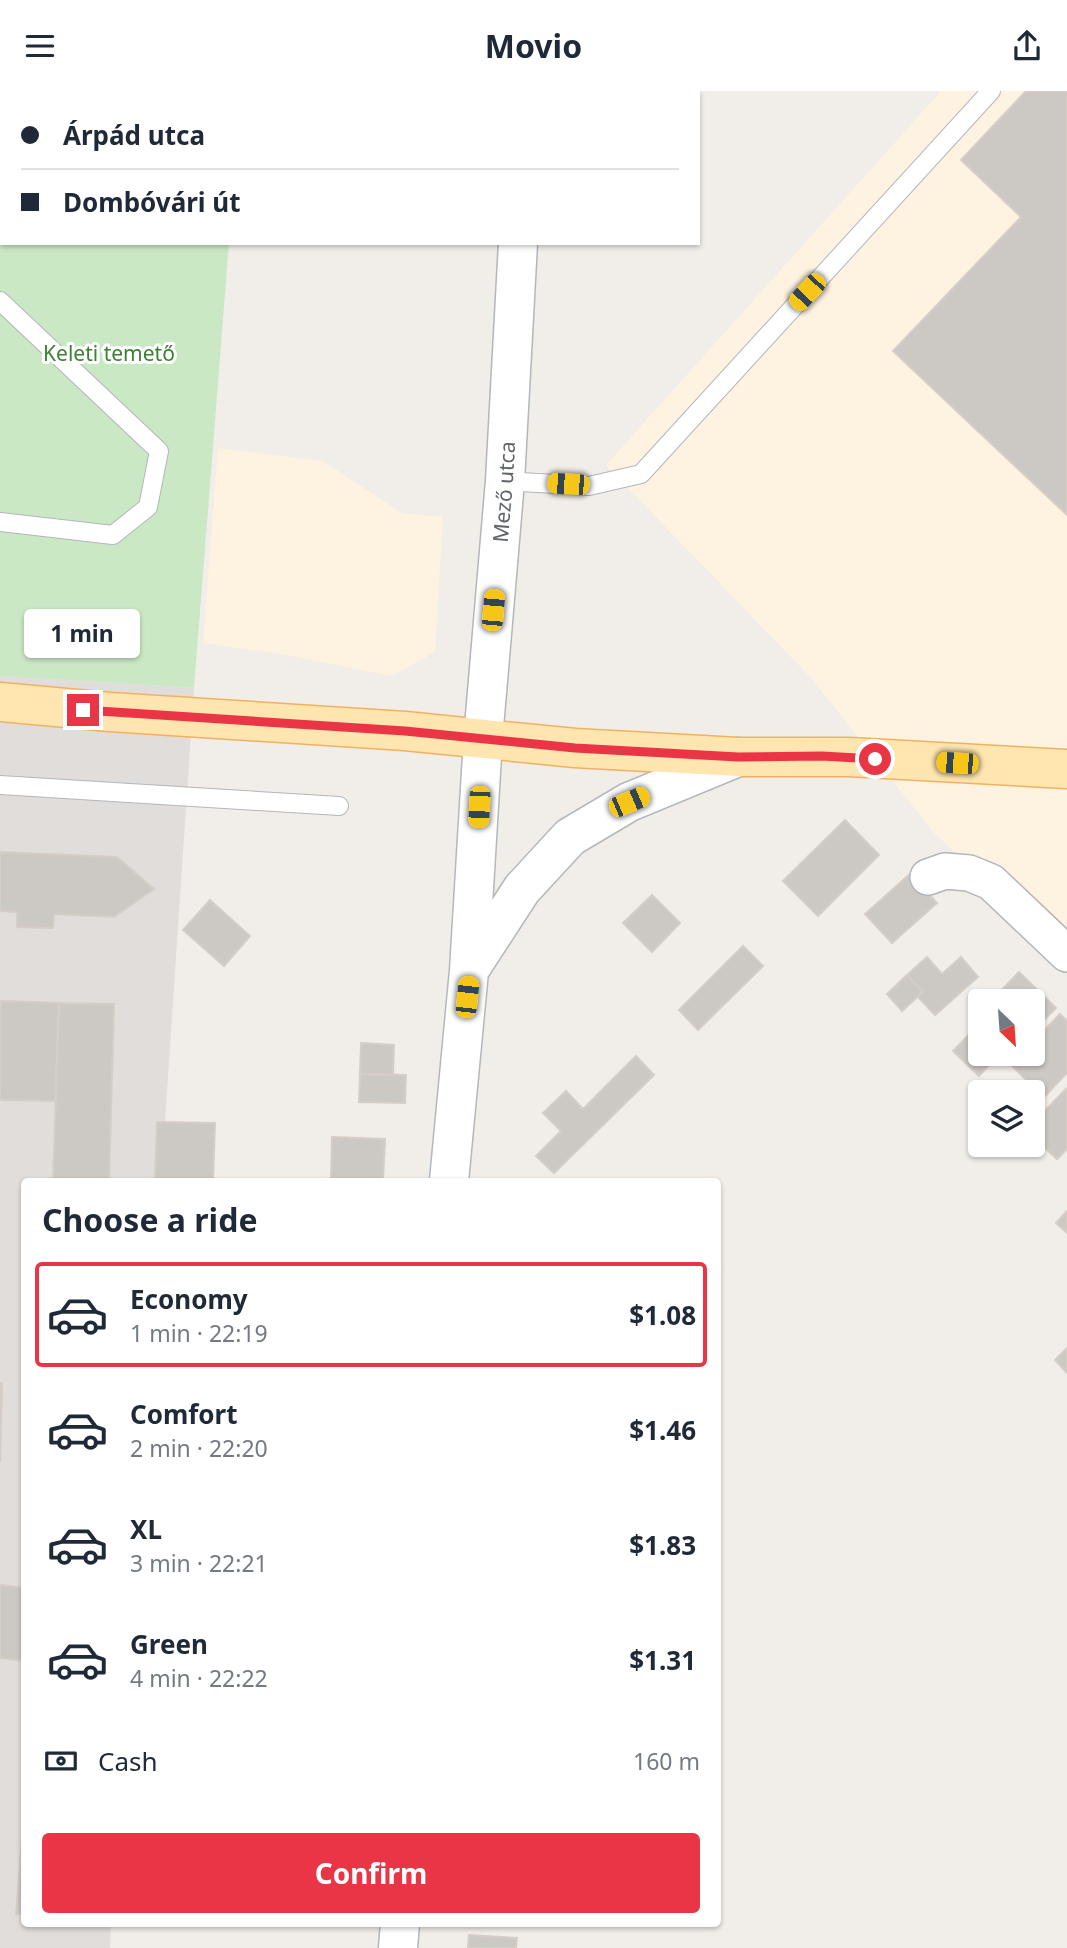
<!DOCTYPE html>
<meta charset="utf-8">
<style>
body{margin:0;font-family:"Noto Sans",sans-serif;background:#f2f2f3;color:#1f2937;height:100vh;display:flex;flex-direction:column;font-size:26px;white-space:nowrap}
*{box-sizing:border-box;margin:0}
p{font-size:23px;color:#747a83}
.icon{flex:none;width:38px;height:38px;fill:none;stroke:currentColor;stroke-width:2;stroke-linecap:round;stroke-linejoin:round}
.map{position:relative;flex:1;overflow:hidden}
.sheet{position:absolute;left:21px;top:1087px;width:700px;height:749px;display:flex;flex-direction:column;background:#fff;border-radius:7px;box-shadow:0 2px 5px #0004}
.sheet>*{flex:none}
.guide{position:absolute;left:0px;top:0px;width:700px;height:154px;box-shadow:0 2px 5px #0004;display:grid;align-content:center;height:154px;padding:0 21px;background:#fff}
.needle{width:46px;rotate:155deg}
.controls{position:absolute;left:968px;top:898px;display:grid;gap:14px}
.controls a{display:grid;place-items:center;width:77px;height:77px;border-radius:7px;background:#fff;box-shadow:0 2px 5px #0004;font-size:35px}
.end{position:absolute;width:32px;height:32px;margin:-16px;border:9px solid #e93545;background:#fff;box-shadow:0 0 0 4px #fff}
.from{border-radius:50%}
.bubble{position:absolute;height:49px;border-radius:7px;background:#fff;box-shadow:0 2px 5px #0004;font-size:23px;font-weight:700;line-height:49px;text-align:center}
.car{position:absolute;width:21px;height:42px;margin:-21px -10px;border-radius:9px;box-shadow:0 0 5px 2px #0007;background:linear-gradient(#f5c518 24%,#345 0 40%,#f5c518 0 76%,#345 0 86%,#f5c518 0)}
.guide b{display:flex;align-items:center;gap:24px;height:66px;font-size:26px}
.guide b+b{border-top:2px solid #e0e1e3}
.guide i{width:18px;height:18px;background:#1f2937}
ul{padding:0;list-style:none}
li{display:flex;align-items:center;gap:21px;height:105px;margin:0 14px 10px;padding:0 7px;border:4px solid transparent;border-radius:7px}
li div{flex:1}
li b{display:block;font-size:26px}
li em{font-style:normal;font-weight:700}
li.active{border-color:#e93545}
li>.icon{width:63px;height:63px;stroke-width:1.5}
h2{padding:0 21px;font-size:32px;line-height:84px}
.pay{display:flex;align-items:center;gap:18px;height:77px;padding:0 21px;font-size:26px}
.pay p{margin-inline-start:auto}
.primary-button{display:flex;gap:14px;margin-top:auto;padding:14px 21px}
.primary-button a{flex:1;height:80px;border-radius:7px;background:#e93545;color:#fff;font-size:28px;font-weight:700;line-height:80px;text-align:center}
header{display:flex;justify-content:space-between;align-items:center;height:91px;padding:0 21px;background:#fff;font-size:32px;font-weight:700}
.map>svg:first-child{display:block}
.commercial{fill:#fef2e0}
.industrial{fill:#e0ddda}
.green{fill:#cbe8c5}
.building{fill:#ccc8c4;stroke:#d6cec6;stroke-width:2}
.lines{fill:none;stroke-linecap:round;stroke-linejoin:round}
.service-casing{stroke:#b3b6ba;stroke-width:20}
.minor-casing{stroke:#b3b6ba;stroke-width:38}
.tertiary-casing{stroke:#b3b6ba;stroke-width:41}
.secondary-casing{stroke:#b4b8bc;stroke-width:41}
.primary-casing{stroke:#f2b160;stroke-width:41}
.service{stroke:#fff;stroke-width:18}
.minor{stroke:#fff;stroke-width:35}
.tertiary{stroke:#fff;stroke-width:38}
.secondary{stroke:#fff;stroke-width:38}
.primary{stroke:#ffe5af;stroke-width:38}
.route{stroke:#e93545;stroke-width:9}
.labels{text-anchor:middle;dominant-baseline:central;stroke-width:6;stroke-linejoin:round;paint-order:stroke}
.park-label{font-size:21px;fill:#3d8234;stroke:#fff}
.street-label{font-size:21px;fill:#5f6468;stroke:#fff}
</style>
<header><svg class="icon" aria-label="menu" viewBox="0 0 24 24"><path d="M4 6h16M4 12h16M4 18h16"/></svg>Movio<svg class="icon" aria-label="share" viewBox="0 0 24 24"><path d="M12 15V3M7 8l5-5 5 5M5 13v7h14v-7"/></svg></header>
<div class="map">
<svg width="1067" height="1857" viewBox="0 0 1067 1857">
<rect width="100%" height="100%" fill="#f1ede8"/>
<path class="commercial" d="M 941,0 L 1067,0 L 1067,867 L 934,742 L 812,588 L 606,374 Z
M 218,357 L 323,370 L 402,422 L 443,426 L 435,561 L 391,585 L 286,564 L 203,552 Z"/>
<path class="industrial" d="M 0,585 L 194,597 L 161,1090 L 24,1090 L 24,1832 L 111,1832 L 110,1857 L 0,1857 Z"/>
<path class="green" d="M 0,0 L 244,0 L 244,2 L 2,2 L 2,152 L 229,152 L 194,597 L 0,585 Z"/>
<path class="building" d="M 1026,0 L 1067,0 L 1067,424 L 893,260 L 1021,126 L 961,69 Z
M 845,729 L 879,764 L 818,825 L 783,790 Z
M 0,761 L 117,766 L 154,798 L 114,826 L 54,823 L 53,837 L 17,836 L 17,821 L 0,820 Z
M 910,783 L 937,812 L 892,852 L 865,823 Z
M 652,804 L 680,832 L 652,861 L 623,832 Z
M 210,809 L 250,845 L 224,875 L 183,839 Z
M 743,855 L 763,875 L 698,939 L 679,919 Z
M 927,866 L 942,883 L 961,866 L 978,886 L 935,924 L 918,906 L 923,901 L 907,884 Z
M 1019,881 L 1056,917 L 1032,941 L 1032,910 L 997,910 L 994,907 Z
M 907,884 L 923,901 L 902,920 L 887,903 Z
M 1,910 L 59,912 L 55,1010 L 0,1009 Z
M 59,912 L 114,913 L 109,1090 L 53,1090 Z
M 1060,923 L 1067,930 L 1067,982 L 1044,1006 L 1011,974 L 1022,962 L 1032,962 L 1032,952 Z
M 980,932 L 980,962 L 1000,962 L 979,985 L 953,960 Z
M 361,952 L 394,954 L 393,984 L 360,983 Z
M 636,965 L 654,984 L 554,1082 L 536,1065 L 561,1040 L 543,1022 L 566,1000 L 583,1018 Z
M 360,983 L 406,984 L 405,1012 L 359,1011 Z
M 1067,997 L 1067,1058 L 1057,1068 L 1032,1045 L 1032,1033 Z
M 157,1031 L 215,1032 L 213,1090 L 155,1090 Z
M 332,1046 L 385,1048 L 383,1090 L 331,1089 Z
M 1067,1120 L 1067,1142 L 1056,1132 Z
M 1067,1257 L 1067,1282 L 1055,1269 Z
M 0,1292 L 2,1292 L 0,1371 Z
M 0,1494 L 24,1497 L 24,1570 L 0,1567 Z
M 24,1722 L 24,1823 L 16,1823 Z
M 469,1844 L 517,1847 L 516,1857 L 468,1857 Z"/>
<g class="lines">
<g class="service-casing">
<path id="service" d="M 0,210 L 159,360 L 148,416 L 113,444 L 0,431
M 505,390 L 589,395 L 641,383 L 991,0
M 0,694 L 339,715"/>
</g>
<g class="minor-casing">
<path id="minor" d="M 928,786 L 945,780 L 969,782 L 991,791 L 1067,863"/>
</g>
<g class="tertiary-casing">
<g id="tertiary">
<path d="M 527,2 L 527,0"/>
<path id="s1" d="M 483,648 L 505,390 L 518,152"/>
</g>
</g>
<g class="secondary-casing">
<path id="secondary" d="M 470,878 L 522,798 L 570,746 L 629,711 L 738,666
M 449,1090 L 469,880 L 483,648
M 398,1857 L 400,1832"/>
</g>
<g class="primary-casing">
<path id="primary" d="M 0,611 L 110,621 L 405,640 L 575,657 L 738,666 L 849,666 L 1067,678"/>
</g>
<use href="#service" class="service"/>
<use href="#minor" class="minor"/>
<use href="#tertiary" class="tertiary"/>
<use href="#secondary" class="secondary"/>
<use href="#primary" class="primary"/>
</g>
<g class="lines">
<path class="route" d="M 83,619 L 405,640 L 575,657 L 738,666 L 822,665 L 875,668"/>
</g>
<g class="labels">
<g class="park-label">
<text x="109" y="262">Keleti temető</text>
</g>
<g class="street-label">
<text stroke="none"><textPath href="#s1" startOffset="248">Mező utca</textPath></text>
</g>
</g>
</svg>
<div class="controls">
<a><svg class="needle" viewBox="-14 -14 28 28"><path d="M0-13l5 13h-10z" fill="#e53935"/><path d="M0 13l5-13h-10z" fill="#747a83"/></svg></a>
<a><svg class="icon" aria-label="layers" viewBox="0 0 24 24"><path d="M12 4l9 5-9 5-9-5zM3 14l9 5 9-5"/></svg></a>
</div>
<i class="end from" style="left:875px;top:668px"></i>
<i class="end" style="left:83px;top:619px"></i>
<div class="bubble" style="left:24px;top:518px;width:116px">1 min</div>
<i class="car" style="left:807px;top:201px;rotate:223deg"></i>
<i class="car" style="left:568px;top:393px;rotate:273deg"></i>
<i class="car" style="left:493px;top:519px;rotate:5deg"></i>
<i class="car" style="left:957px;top:672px;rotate:273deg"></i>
<i class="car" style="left:629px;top:711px;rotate:67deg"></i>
<i class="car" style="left:479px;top:716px;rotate:183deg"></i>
<i class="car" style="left:467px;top:906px;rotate:6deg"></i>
<div class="guide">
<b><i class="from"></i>Árpád utca</b>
<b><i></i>Dombóvári út</b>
</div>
<section class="sheet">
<h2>Choose a ride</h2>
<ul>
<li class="active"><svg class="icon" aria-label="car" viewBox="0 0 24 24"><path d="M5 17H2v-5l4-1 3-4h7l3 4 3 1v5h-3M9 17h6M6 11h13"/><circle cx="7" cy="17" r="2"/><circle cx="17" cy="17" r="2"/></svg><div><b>Economy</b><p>1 min · 22:19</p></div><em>$1.08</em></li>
<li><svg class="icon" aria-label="car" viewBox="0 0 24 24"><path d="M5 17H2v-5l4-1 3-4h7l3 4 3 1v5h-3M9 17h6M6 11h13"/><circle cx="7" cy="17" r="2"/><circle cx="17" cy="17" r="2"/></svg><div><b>Comfort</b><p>2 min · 22:20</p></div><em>$1.46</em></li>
<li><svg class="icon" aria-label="car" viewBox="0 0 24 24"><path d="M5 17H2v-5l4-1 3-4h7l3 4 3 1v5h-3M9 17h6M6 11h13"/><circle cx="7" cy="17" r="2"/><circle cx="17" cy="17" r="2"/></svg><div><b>XL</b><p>3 min · 22:21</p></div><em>$1.83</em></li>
<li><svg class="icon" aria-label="car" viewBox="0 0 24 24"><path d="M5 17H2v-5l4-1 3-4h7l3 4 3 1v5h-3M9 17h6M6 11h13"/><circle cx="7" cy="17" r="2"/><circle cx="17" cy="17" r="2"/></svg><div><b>Green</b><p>4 min · 22:22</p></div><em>$1.31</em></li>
</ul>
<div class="pay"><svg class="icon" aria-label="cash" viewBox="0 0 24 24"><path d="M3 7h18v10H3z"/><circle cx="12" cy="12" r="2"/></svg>Cash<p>160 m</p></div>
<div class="primary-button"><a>Confirm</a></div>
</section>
</div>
